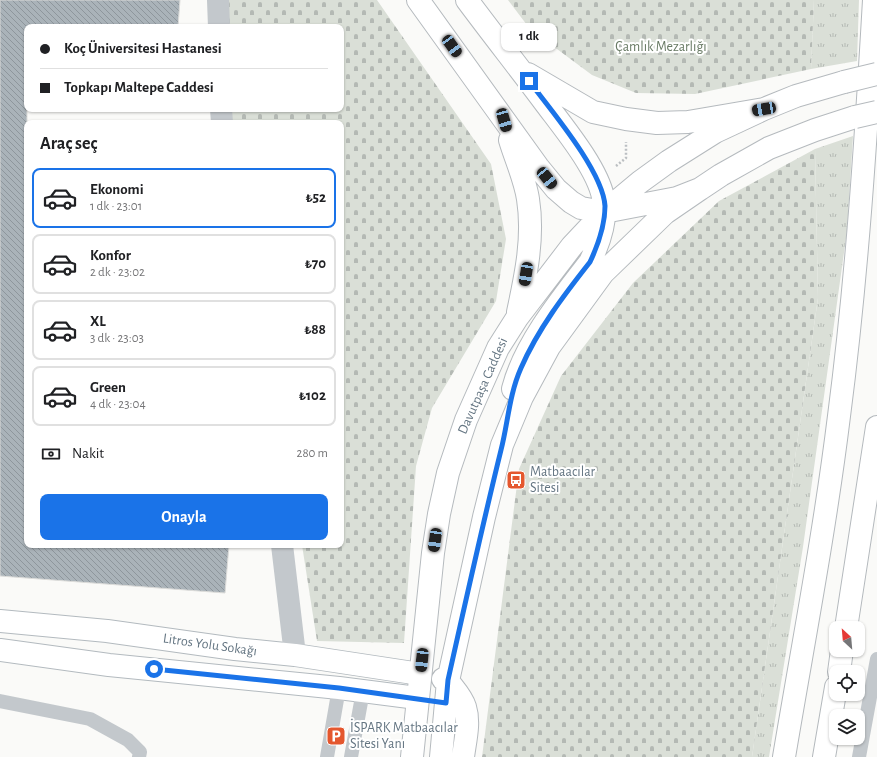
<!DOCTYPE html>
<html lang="tr">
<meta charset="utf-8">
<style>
body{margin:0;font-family:"Alegreya Sans",sans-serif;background:#f2f2f2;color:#202124;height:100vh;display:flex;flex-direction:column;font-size:15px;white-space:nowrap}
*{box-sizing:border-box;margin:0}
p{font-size:13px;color:#757577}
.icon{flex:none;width:22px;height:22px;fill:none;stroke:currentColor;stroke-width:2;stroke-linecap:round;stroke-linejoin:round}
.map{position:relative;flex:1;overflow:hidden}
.side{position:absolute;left:24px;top:120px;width:320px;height:428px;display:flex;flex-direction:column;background:#fff;border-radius:8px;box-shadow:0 1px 3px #0004}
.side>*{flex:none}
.top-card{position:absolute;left:24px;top:24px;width:320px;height:88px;border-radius:8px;box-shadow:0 1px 3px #0004;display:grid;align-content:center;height:88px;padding:0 16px;background:#fff}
.needle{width:26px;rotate:334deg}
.controls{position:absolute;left:829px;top:621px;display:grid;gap:8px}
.controls a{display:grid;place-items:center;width:36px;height:36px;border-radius:8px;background:#fff;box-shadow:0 1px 3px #0004;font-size:20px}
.end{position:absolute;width:18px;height:18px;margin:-9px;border:5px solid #1a73e8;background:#fff;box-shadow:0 0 0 2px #fff}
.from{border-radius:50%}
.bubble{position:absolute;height:28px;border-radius:8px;background:#fff;box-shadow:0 1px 3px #0004;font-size:13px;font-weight:600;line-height:28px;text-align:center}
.car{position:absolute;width:12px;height:24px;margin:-12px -6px;border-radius:5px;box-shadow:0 0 3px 1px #0007;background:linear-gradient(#222 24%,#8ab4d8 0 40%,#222 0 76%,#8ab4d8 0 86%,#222 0)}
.top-card b{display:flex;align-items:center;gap:14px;height:38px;font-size:15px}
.top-card b+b{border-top:1px solid #e0e0e0}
.top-card i{width:10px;height:10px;background:#202124}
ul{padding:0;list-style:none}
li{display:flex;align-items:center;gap:12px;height:60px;margin:0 8px 6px;padding:0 8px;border:2px solid #e0e0e0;border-radius:8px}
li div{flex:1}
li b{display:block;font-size:15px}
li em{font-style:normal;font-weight:600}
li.current{border-color:#1a73e8}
li>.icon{width:36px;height:36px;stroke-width:1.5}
h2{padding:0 16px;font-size:18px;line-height:48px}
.pay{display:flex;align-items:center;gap:10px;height:44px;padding:0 16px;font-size:15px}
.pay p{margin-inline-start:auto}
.primary-button{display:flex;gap:8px;margin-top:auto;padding:8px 16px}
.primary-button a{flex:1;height:46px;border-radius:8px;background:#1a73e8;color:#fff;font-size:16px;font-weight:600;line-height:46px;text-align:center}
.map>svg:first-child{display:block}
.grass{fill:url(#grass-tufts)}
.cemetery{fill:url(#cemetery-stones)}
.building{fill:url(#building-back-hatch);stroke:#dcdcda}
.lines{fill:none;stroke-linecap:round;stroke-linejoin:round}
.secondary-casing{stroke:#b3babf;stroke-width:24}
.primary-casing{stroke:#b5babe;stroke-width:24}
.trunk-casing{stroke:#b4b9bd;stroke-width:24}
.path{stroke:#bbbfc2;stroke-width:2.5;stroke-dasharray:2 2;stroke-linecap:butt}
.service{stroke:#c3c8cc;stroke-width:14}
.minor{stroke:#c3c8cc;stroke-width:22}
.secondary{stroke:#fff;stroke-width:22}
.primary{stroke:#fff;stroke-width:22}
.trunk{stroke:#fff;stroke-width:22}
.primary-bridge-casing{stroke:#b5babe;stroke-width:24;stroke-linecap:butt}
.primary-bridge{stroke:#fff;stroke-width:22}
.route{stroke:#1a73e8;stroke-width:5}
.labels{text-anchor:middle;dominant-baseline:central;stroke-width:4;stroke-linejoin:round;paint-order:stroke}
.park-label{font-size:14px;fill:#687a64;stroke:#fff}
.street-label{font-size:14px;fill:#657683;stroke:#fff}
.poi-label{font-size:14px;fill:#657683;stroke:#fff;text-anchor:start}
</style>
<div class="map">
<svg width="877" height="757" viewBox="0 0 877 757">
<defs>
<pattern id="grass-tufts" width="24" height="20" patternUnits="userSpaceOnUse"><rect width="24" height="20" fill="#dadfd7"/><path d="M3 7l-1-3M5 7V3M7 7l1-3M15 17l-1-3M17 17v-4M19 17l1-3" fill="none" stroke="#b4b9b4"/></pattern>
<pattern id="cemetery-stones" width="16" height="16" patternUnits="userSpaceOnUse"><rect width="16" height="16" fill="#dadfd7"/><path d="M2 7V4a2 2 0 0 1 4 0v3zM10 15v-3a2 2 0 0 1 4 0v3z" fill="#b4b9b4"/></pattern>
<pattern id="building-back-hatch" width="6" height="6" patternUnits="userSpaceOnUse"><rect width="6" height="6" fill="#aab3b9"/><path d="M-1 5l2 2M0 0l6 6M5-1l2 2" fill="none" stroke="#8e969c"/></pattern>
</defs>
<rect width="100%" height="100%" fill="#fafaf8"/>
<path class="grass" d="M 814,0 L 859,0 L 857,61 L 811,69 Z
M 853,136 L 847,231 L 803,547 L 769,757 L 752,757 L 818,298 L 815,149 Z"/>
<path class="cemetery" d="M 215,0 L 377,0 L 491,164 L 506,239 L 496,301 L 432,408 L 416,466 L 404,643 L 317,641 L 302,545 L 341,545 L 341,123 L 213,123 L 213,109 L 341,109 L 341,27 L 214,27 Z
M 508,0 L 814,0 L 811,69 L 695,94 L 636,93 L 592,75 L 530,29 Z
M 815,149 L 818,298 L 752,757 L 482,757 L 519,469 L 561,376 L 633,283 L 719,201 Z"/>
<path class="building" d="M 0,0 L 180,0 L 178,27 L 27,27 L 27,545 L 229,545 L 225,593 L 0,576 Z"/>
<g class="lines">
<g class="secondary-casing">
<path id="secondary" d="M 0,621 L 107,631 L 235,649 L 295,655 L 420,674
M 0,650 L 109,665 L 339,688 L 417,698"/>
</g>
<g class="primary-casing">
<path id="primary" d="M 418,0 L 538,167 L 556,189 L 571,202 L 581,208 L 604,212 L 677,198 L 700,189 L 721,175 L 769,148 L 815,130 L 855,117
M 467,0 C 493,35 520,69 546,104 C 564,128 597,168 603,197 C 608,218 599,243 590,262 C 562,298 524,345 513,389
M 528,74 L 593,112 L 626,119 L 657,123 L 688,122 L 764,109 L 796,96 L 844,82
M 510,140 C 516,160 525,179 528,199 C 534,237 526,275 518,312
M 443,679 L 448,681 C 454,689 462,697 465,707 C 470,723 465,741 463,757
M 412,757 L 433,553 L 439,514 L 448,473 L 466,420 L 498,348 L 517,318 L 572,246 L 604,212 L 640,182 L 669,161 L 715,132 L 764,109
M 441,757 L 448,681 L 484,517 L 502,445 L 522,397 L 549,347 L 603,273 L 665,213 L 700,189"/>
</g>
<g class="trunk-casing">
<path id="trunk" d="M 846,628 L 877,427
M 839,672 L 842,650
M 784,757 C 803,644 825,530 839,416 C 857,278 866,139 874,0
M 824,757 L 836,687"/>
</g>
<path class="path" d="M 616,166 L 626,158 L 626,142"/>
<path class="service" d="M 0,701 L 90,719 L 128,740 L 140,752 L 139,757
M 327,757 L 339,688
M 351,757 L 363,691
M 859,757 L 877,659"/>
<path class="minor" d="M 218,0 L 219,27
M 221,109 L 222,123
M 282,545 L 295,655"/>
<use href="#secondary" class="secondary"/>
<use href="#primary" class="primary"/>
<use href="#trunk" class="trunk"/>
<g class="primary-bridge-casing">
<path id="primary-bridge" d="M 844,82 L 877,74
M 855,117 L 877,112"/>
</g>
<use href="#primary-bridge" class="primary-bridge"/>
</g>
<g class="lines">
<path class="route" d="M 154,669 L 339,688 L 446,703 L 448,680 C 465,604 482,527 501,450 C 508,423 509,395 521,368 C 538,329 564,295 590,262 C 598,245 605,224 605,206 C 603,171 550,109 529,81"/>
</g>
<defs>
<g id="bus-square" transform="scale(1)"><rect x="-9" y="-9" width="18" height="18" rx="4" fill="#e4572e" stroke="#fff"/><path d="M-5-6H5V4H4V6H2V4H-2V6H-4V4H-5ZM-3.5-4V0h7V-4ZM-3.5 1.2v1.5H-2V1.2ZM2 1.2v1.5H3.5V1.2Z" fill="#fff"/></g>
<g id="parking-square" transform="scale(1)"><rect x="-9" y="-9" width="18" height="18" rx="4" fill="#e4572e" stroke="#fff"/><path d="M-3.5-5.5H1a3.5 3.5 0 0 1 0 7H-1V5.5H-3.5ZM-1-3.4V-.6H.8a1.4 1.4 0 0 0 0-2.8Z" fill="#fff"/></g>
</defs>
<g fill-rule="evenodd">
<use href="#bus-square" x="516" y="480"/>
<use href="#parking-square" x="336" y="736"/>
</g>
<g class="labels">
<g class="park-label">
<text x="661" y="47">Çamlık Mezarlığı</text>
</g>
<g class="street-label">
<text transform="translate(483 386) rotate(-66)">Davutpaşa Caddesi</text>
<text transform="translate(210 645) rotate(8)">Litros Yolu Sokağı</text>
</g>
<g class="poi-label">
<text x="530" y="472">Matbaacılar<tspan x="530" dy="16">Sitesi</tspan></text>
<text x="350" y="728">İSPARK Matbaacılar<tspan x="350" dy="16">Sitesi Yanı</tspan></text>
</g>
</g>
</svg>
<div class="controls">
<a><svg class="needle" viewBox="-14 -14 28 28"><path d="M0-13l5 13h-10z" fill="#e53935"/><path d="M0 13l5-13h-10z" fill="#757577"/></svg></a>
<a><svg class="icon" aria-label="locate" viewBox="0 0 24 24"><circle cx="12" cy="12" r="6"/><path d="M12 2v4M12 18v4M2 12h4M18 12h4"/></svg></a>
<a><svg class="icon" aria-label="layers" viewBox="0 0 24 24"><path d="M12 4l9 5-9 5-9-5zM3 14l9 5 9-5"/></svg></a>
</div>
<i class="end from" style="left:154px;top:669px"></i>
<i class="end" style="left:529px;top:81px"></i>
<div class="bubble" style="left:501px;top:23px;width:56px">1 dk</div>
<i class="car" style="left:452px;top:46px;rotate:144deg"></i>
<i class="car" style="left:764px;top:109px;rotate:260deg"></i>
<i class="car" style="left:504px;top:120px;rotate:164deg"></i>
<i class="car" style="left:547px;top:178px;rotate:141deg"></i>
<i class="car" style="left:526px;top:274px;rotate:189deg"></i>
<i class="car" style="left:435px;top:540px;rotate:188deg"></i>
<i class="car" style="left:422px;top:660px;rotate:186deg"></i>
<div class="top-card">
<b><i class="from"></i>Koç Üniversitesi Hastanesi</b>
<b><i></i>Topkapı Maltepe Caddesi</b>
</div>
<section class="side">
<h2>Araç seç</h2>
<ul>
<li class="current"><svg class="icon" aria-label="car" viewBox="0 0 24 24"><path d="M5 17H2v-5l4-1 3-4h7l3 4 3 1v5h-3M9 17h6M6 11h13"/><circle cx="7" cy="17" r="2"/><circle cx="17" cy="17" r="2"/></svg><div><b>Ekonomi</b><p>1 dk · 23:01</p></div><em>₺52</em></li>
<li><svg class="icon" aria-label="car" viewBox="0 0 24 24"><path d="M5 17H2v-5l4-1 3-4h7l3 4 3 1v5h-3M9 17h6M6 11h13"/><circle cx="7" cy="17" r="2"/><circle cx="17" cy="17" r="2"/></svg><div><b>Konfor</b><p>2 dk · 23:02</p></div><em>₺70</em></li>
<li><svg class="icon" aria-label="car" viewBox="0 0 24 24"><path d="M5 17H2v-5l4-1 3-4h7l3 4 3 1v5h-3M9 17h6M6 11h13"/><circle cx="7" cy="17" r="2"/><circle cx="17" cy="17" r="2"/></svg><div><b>XL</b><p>3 dk · 23:03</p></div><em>₺88</em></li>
<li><svg class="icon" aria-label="car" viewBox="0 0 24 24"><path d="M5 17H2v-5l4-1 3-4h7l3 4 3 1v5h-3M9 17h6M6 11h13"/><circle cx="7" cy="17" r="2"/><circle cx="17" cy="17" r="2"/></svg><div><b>Green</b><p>4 dk · 23:04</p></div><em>₺102</em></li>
</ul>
<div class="pay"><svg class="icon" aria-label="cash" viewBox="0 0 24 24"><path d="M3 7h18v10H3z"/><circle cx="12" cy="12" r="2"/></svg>Nakit<p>280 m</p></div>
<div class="primary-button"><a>Onayla</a></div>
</section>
</div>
